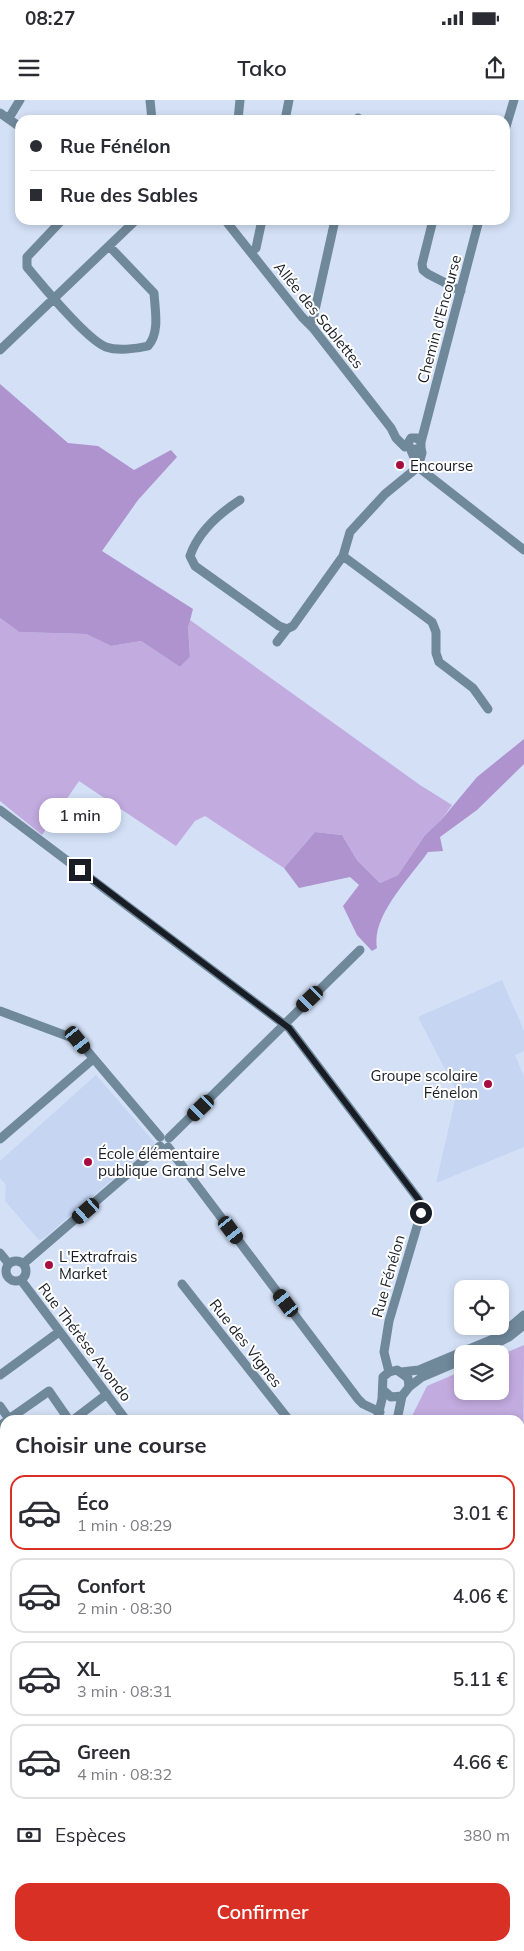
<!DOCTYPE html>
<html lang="fr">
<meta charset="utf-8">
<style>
body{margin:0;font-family:Mulish,sans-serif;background:#f7f7f7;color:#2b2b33;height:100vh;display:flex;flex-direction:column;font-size:19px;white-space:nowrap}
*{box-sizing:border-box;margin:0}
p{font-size:16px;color:#7c7c81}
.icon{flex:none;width:28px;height:28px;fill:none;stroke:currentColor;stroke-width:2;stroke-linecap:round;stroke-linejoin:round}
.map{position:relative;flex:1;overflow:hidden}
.details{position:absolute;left:0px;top:1315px;width:525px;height:536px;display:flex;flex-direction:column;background:#fff;border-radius:15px 15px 0 0;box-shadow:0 2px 8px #0003}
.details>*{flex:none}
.banner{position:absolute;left:15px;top:15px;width:495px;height:110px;border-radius:15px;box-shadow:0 2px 8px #0003;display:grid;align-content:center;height:110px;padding:0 15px;background:#fff}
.fabs{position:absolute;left:454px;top:1180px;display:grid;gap:10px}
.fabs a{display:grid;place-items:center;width:55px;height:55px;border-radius:10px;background:#fff;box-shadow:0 2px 8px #0003;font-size:25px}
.end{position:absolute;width:22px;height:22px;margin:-11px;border:6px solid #181d25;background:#fff;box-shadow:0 0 0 2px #fff}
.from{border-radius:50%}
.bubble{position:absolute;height:35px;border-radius:15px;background:#fff;box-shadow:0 2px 8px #0003;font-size:16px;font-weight:600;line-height:35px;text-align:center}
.car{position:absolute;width:15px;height:30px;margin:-15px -8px;border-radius:6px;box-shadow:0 0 4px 1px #0007;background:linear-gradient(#222 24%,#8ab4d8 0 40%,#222 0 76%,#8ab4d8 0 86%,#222 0)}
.banner b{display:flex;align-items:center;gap:18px;height:48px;font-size:19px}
.banner b+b{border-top:1px solid #e1e1e2}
.banner i{width:12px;height:12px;background:#2b2b33}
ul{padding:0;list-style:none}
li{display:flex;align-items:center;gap:15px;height:75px;margin:0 10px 8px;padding:0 5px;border:2px solid #e1e1e2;border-radius:15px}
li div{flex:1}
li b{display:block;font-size:19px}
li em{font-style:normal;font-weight:600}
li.on{border-color:#d93025}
li>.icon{width:45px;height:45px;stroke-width:1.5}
h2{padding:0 15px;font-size:22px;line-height:60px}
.pay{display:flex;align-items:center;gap:12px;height:55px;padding:0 15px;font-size:19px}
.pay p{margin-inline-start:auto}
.button{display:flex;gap:10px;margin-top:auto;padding:10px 15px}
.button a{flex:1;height:58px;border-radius:15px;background:#d93025;color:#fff;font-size:20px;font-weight:600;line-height:58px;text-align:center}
.status{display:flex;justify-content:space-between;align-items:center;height:35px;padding:0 25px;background:#fff;direction:ltr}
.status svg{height:14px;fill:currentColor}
header{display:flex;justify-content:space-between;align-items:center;height:65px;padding:0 15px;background:#fff;font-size:22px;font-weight:600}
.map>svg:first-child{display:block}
.built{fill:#c5d5f2}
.green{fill:#c2abdf}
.forest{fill:#ae93ce}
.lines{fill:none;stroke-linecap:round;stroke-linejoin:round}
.minor{stroke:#6f889a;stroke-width:9}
.highway{stroke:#05273b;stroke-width:14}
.route{stroke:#181d25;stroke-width:6}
.poi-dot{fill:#a60e41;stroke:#fff;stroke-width:2}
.labels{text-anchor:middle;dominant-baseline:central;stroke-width:4;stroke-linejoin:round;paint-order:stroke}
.street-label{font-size:15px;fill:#181d25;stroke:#fff}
.poi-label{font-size:15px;fill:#181d25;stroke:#fff;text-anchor:start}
</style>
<div class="status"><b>08:27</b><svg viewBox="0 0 49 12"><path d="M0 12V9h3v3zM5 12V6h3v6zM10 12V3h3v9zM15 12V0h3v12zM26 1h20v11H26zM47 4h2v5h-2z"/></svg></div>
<header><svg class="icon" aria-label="menu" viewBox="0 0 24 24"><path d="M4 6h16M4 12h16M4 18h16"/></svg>Tako<svg class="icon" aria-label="share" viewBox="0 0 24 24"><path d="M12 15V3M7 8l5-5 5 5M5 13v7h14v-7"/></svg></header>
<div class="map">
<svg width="524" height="1851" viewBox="0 0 524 1851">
<rect width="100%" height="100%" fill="#d3e0f6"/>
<path class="built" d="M 502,880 L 524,931 L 524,951 L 515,955 L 524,977 L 524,1047 L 436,1083 L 457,992 L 418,917 Z
M 96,975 L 155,1043 L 43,1139 L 39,1140 L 5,1101 L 6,1085 L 0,1078 L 0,1061 Z
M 524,1676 L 524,1758 L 520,1754 L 520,1677 Z
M 5,1694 L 5,1809 L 0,1801 L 0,1696 Z
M 524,1801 L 524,1851 L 498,1851 L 494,1846 L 520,1846 L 520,1806 Z
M 194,1846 L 239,1846 L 241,1851 L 184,1851 Z
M 408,1846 L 412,1851 L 310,1851 L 307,1847 Z
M 426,1846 L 475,1846 L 479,1851 L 421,1851 Z"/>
<path class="green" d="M 0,518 L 19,532 L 86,534 L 111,546 L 141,541 L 180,567 L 190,557 L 188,528 L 190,520 L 420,685 L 452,705 L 442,719 L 425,735 L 398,775 L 380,783 L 357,760 L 342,735 L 315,732 L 284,768 L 205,716 L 195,721 L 176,746 L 79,681 L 42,735 L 0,701 Z
M 524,1245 L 523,1389 L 520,1389 L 520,1320 L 410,1320 L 427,1286 L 462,1271 L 462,1291 L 500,1291 L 500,1255 Z
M 520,1436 L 524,1436 L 524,1532 L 520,1531 Z"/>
<path class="forest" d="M 0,284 L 68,343 L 98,346 L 134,370 L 171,350 L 177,357 L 138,400 L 102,451 L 193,509 L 188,528 L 190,557 L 180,567 L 141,541 L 111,546 L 86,534 L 19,532 L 0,518 Z
M 524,639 L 524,664 L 477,710 L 440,737 L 443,751 L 428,752 C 410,778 371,816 377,848 L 372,851 L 357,835 L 343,806 L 359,785 L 350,777 L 299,788 L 284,768 L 315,732 L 342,735 L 357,760 L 380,783 L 398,775 L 425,735 L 442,719 L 477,677 Z
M 3,1573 L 5,1576 L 5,1694 L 0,1696 L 0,1577 Z"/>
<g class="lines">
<path class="minor" d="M 150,0 L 152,20
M 0,13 L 20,27
M 9,18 L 20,0
M 238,20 L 240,0
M 285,20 L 289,0
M 358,20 L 358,18
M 505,30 L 514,0
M 62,120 L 27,157 L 27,167 C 42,185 86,239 106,247 C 117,251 136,249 148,246 C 160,233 155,210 154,193 L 110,147
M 225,120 L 302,217 L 313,228 L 391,328 L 396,338 L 405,347 L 408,346
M 433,120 L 422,164 L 423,170 L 428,174 L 461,191
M 251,152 L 256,148 L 262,120
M 309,224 L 313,219 L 335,120
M 0,250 L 136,120
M 421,342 L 479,120
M 412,350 L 421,348 L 421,342 L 417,338 L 411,338 L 408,343 L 418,367 L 524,450
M 240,400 C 220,413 198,432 190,456 L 195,466 L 279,526 L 287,529
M 343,456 L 432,522 L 436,532 L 436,553 L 439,562 L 473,588 L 488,609
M 277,542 L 287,529 L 293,526 L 343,456 L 350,432 L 385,394 L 418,367 L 422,353 L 421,348
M 0,710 L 289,928 L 419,1100 L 421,1113 L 389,1221 L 384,1252 L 389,1272
M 0,911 L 78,940 L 160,1037
M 169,1038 L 360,850
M 0,1039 L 93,959
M 168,1047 L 358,1299 L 363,1304 L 380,1312
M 0,1153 L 9,1164
M6 1171a10 10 0 1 1 20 0a10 10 0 1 1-20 0Z
M 23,1164 L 160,1046
M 21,1180 L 126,1320
M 182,1184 L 289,1320
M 476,1254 L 509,1237 L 524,1225
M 401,1272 L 419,1270 L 498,1237 L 524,1215
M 0,1275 L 59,1232
M 409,1287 L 422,1277 L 462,1260
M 0,1306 L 9,1319 L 49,1291 L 69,1320
M 73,1320 L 107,1294
M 377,1320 L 382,1299 L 383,1277 L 389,1272 L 397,1270 L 408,1278 L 409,1287 L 402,1296 L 391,1297 L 383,1290
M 397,1320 L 402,1296
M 0,1326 L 5,1322
M 520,1668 L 524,1666
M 0,1703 L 5,1701
M 296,1846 L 298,1851
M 483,1846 L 487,1851
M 166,1851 L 174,1846"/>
<path class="highway" d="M 520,1396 L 524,1396
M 520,1425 L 524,1424
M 0,1427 L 5,1426
M 0,1445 L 5,1445
M 520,1537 L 524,1538
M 520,1549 L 524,1550"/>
</g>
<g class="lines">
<path class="route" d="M 80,770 L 289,928 L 419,1100 L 421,1113"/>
</g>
<g class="poi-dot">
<circle cx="400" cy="365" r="5"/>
<circle cx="488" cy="984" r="5"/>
<circle cx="88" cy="1062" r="5"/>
<circle cx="49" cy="1165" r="5"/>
</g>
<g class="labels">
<g class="street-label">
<text transform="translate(319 215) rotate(51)">Allée des Sablettes</text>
<text transform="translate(439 219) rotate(-75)">Chemin d'Encourse</text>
<text transform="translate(388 1176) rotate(-74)">Rue Fénélon</text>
<text transform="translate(85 1242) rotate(53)">Rue Thérèse Avondo</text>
<text transform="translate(246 1243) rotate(52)">Rue des Vignes</text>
</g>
<g class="poi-label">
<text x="410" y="365">Encourse</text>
<text x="478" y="975" text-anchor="end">Groupe scolaire<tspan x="478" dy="17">Fénelon</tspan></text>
<text x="98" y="1053">École élémentaire<tspan x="98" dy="17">publique Grand Selve</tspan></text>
<text x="59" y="1156">L'Extrafrais<tspan x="59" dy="17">Market</tspan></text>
</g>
</g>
</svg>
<div class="fabs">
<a><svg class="icon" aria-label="locate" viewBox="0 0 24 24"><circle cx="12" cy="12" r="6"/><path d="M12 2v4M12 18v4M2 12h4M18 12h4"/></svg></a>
<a><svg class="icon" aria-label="layers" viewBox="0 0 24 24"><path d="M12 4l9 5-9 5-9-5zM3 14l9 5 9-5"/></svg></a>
</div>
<i class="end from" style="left:421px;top:1113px"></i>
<i class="end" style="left:80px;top:770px"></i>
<div class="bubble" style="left:39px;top:698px;width:82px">1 min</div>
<i class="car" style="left:310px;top:899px;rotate:226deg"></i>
<i class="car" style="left:78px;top:940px;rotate:141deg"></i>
<i class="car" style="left:201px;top:1008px;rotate:226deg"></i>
<i class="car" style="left:86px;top:1111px;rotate:229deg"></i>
<i class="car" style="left:231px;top:1130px;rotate:143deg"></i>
<i class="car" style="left:286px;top:1203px;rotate:323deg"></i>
<div class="banner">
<b><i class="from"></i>Rue Fénélon</b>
<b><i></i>Rue des Sables</b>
</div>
<section class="details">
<h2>Choisir une course</h2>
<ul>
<li class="on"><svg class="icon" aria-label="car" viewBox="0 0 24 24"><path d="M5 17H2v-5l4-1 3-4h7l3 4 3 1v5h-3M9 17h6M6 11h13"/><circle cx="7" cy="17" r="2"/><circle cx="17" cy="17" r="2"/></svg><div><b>Éco</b><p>1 min · 08:29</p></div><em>3.01 €</em></li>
<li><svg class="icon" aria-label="car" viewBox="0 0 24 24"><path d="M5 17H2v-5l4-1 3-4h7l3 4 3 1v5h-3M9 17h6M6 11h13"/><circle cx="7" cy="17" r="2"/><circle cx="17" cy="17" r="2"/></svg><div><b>Confort</b><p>2 min · 08:30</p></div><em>4.06 €</em></li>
<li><svg class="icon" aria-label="car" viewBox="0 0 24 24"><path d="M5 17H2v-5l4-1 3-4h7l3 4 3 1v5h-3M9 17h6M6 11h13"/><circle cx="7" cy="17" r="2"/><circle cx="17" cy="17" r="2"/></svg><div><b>XL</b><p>3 min · 08:31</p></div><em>5.11 €</em></li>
<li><svg class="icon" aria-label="car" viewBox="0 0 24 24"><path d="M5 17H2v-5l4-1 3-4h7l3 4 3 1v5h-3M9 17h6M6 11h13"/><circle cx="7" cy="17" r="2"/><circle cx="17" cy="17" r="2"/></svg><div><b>Green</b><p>4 min · 08:32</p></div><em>4.66 €</em></li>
</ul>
<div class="pay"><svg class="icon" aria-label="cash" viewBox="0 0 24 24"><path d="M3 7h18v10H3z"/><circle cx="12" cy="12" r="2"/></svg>Espèces<p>380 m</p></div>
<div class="button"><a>Confirmer</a></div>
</section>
</div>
